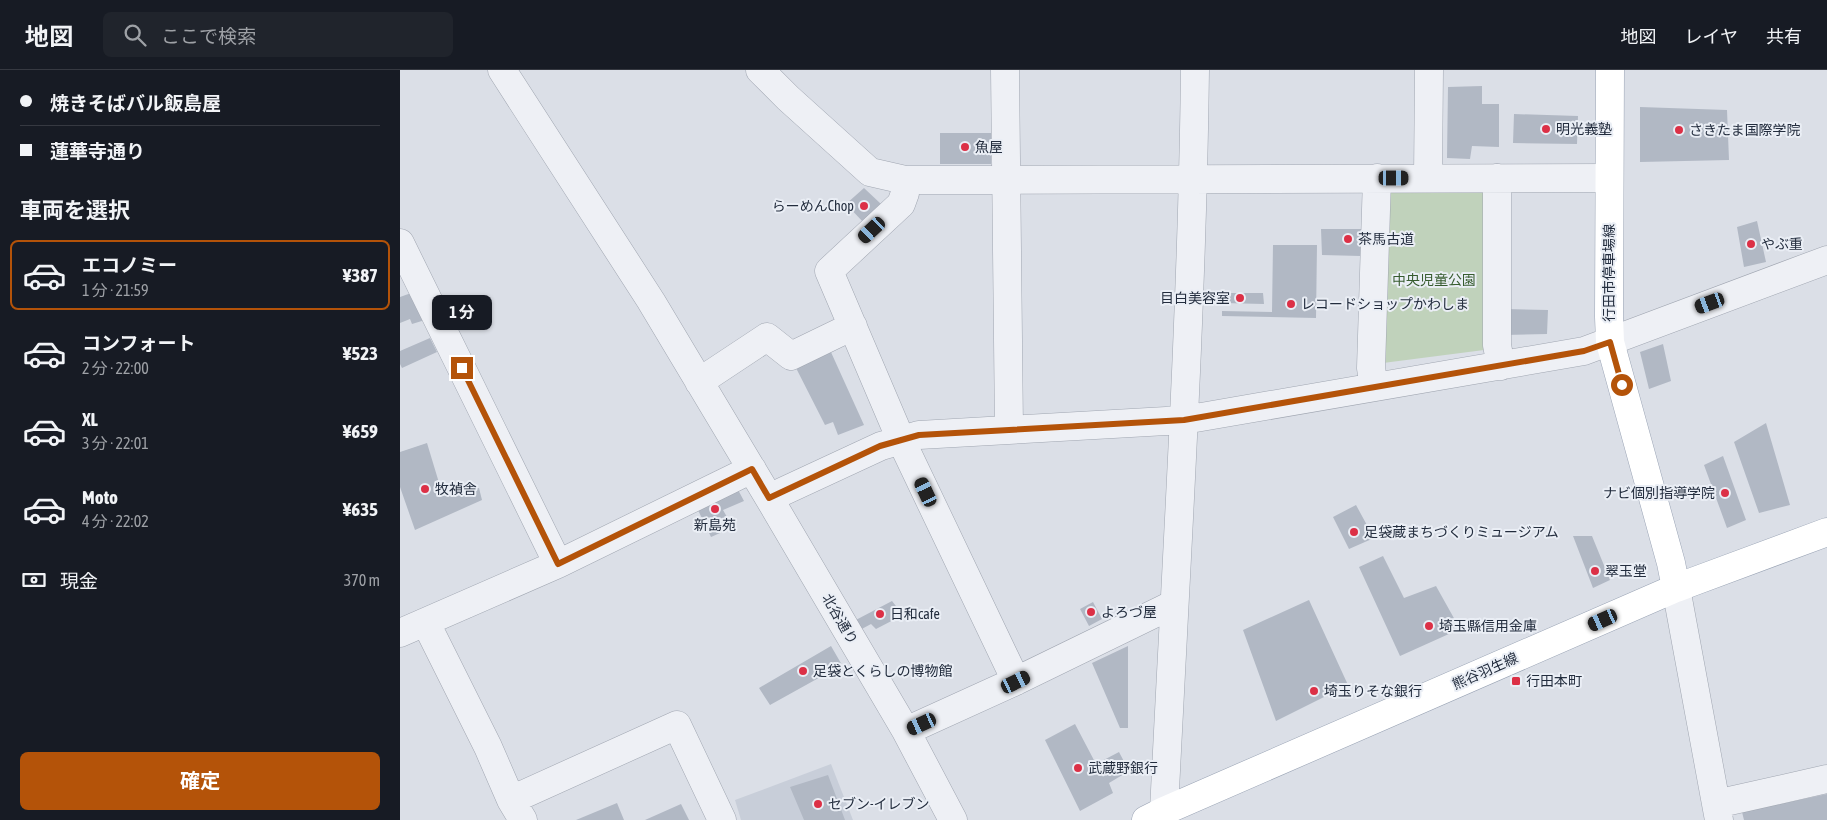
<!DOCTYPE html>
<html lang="ja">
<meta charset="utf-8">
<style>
body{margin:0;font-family:"Asap Condensed","Noto Sans JP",sans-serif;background:#20242c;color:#f1f3f6;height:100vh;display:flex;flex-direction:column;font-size:19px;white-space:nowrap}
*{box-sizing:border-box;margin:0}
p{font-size:16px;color:#9ea1a6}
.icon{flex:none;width:28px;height:28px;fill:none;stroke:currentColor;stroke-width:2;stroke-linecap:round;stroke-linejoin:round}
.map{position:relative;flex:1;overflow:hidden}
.details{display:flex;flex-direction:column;background:#171b24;width:400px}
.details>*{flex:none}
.guide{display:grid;align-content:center;height:110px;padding:0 20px;background:#171b24}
.end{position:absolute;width:22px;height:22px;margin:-11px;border:6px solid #b45309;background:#fff;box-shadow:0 0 0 2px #fff}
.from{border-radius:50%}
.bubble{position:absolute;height:35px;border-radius:8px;background:#171b24;box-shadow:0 1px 4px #0004;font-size:16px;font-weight:700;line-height:35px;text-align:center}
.car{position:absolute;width:15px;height:30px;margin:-15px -8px;border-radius:6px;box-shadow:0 0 4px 1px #0007;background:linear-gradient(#222 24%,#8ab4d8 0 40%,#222 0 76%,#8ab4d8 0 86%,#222 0)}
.guide b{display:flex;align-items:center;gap:18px;height:48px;font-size:19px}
.guide b+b{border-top:1px solid #363941}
.guide i{width:12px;height:12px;background:#f1f3f6}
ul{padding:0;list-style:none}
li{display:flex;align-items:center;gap:15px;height:70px;margin:0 10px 8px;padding:0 10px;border:2px solid transparent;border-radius:8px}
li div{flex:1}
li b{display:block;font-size:19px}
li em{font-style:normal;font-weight:700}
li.active{border-color:#b45309}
li>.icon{width:45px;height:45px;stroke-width:1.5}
h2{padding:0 20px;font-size:22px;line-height:60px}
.pay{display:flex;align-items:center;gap:12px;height:55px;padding:0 20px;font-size:19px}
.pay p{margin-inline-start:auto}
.button{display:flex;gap:10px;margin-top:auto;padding:10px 20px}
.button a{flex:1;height:58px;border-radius:8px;background:#b45309;color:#fff;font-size:20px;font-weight:700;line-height:58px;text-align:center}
header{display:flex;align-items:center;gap:30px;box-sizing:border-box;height:70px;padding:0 25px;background:#171b24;border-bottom:1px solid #363941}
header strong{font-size:24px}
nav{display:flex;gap:28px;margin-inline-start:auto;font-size:18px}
.search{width:350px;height:45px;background:#20242c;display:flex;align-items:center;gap:12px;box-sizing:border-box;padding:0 18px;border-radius:8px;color:#9ea1a6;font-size:19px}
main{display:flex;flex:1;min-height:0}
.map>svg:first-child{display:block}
.built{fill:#c8ced9}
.green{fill:#c0d2bb}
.building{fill:#b1b8c4}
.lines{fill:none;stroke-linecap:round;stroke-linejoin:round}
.minor-casing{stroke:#a0a6b1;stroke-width:29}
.major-casing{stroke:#99a3b4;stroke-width:29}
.minor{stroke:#eef0f5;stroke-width:28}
.major{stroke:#fff;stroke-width:28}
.route{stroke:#b45309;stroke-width:6}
.poi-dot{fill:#dc3046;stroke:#eaeef5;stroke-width:2}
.labels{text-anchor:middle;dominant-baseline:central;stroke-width:4;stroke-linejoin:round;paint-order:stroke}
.poi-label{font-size:14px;fill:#232d3e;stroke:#eaeef5;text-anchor:start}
.street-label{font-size:14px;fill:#232d3e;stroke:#eaeef5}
.park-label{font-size:14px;fill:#375c2f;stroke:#eaeef5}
</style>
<header>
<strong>地図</strong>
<div class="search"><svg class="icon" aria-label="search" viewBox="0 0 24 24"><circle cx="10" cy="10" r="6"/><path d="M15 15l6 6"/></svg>ここで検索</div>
<nav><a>地図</a><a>レイヤ</a><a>共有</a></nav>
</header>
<main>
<section class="details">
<div class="guide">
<b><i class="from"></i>焼きそばバル飯島屋</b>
<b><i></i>蓮華寺通り</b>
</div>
<h2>車両を選択</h2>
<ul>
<li class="active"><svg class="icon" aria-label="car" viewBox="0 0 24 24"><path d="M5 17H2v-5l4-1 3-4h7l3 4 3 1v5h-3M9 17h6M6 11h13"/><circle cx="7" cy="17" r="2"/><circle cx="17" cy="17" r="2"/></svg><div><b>エコノミー</b><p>1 分 · 21:59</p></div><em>¥387</em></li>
<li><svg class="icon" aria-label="car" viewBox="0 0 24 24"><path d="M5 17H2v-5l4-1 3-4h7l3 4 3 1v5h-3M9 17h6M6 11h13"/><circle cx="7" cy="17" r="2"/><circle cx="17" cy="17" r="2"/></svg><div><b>コンフォート</b><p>2 分 · 22:00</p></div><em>¥523</em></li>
<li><svg class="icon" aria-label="car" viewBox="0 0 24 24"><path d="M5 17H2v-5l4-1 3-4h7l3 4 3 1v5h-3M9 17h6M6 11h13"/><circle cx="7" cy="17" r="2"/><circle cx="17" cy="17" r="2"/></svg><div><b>XL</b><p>3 分 · 22:01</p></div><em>¥659</em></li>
<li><svg class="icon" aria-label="car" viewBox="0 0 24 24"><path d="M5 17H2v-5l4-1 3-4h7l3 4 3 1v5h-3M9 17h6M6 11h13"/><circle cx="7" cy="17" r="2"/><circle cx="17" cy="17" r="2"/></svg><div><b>Moto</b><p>4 分 · 22:02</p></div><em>¥635</em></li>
</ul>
<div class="pay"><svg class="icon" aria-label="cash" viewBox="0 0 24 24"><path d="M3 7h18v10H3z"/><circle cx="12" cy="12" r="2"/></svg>現金<p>370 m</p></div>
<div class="button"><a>確定</a></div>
</section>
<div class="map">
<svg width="1427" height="750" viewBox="0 0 1427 750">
<rect width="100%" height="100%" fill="#dbdfe7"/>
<path class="built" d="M 431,694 L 453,750 L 341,750 L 335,730 Z"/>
<path class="green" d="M 1084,118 L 1084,280 L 983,293 L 986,119 Z"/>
<path class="building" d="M 1082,16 L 1082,34 L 1099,34 L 1099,77 L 1072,76 L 1070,89 L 1047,88 L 1048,17 Z
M 1240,37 L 1327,40 L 1329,90 L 1240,92 Z
M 1114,44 L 1178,46 L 1177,74 L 1113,73 Z
M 540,63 L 591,63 L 591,94 L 540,94 Z
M 464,118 L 481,134 L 464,153 L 446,134 Z
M 1357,151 L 1366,192 L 1344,197 L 1337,157 Z
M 921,159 L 962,159 L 961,186 L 922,185 Z
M 873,175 L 917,175 L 916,248 L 822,246 L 822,241 L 872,242 Z
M 14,222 L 25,250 L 12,254 L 10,249 L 0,253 L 0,227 Z
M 823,223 L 863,223 L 864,234 L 823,233 Z
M 1105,239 L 1148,240 L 1147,264 L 1104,265 Z
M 30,268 L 37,282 L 2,298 L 0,294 L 0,281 Z
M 1263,274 L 1271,311 L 1249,319 L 1240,282 Z
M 430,280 L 464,355 L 438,365 L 433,352 L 425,355 L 395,296 Z
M 1366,353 L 1390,435 L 1359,443 L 1334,372 Z
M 27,373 L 43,426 L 79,418 L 82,430 L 15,460 L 0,417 L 0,382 Z
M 1323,386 L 1346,450 L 1327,458 L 1304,395 Z
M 336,416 L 344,431 L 323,440 L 327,447 L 315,450 L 320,463 L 311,467 L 296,436 Z
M 956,435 L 974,468 L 949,479 L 933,447 Z
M 1173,466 L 1192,466 L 1210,510 L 1193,518 Z
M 983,486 L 1004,528 L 1036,516 L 1060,559 L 1000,586 L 959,497 Z
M 909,530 L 948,615 L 876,651 L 843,560 Z
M 492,531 L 503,545 L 476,559 L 471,554 L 458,561 L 452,552 Z
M 693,532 L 702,549 L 689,556 L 680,539 Z
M 431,576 L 442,595 L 370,635 L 359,618 Z
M 728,576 L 728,658 L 720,658 L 692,593 Z
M 675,654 L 696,694 L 719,682 L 729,701 L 709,713 L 713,723 L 680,741 L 645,670 Z
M 428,705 L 445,750 L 404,750 L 390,717 Z
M 1427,724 L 1427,750 L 1344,750 L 1342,742 Z
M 217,733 L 224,750 L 176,750 Z
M 281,734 L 289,750 L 245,750 Z"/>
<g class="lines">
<g class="minor-casing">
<path id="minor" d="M 102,0 L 251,231 L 369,428 L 506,661 L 553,750
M 360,0 L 388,28 L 470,102 L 505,110 L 1209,108
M 605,0 L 609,360
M 1028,108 L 1029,0
M 1097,108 L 1097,275 L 1101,296
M 505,110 L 505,123 L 501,134 L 429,201 L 501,370 L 616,611
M 0,173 L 158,494
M 299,312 L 367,267 L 391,286 L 453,256
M 974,317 L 971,298 L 977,108
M 369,428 L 481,376 L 519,365 L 784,350 L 1184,281 L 1427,190
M 1276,518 L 1319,750
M 26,553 L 88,677 L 111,730 L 123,750
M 0,563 L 158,494 L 352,399
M 506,661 L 616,611 L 774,534
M 111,730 L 277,655 L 322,750
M 1316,734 L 1427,709
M 764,741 C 776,494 792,247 795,0"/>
</g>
<g class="major-casing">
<path id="major" d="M 1210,0 L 1209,247 L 1210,272 L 1271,493 L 1276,518
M 746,750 L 764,741 L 1276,518 L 1427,462"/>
</g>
<use href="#minor" class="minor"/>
<use href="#major" class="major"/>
</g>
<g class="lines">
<path class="route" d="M 62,298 L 158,494 L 352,399 L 369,428 L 480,376 L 519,365 L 784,350 L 1184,281 L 1210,272 L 1222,315"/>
</g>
<g class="poi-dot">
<circle cx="1146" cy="59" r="5"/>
<circle cx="1279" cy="60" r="5"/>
<circle cx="565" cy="77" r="5"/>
<circle cx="464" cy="136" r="5"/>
<circle cx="948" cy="169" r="5"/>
<circle cx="1351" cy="174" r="5"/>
<circle cx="840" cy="228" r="5"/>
<circle cx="891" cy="234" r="5"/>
<circle cx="25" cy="419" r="5"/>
<circle cx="1325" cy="423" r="5"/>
<circle cx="315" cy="439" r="5"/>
<circle cx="954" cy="462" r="5"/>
<circle cx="1195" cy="501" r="5"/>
<circle cx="691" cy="542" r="5"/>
<circle cx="480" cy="544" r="5"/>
<circle cx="1029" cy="556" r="5"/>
<circle cx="403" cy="601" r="5"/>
<rect x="1111" y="606" width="10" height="10" rx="2.5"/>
<circle cx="914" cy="621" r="5"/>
<circle cx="678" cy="698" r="5"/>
<circle cx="418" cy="734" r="5"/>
</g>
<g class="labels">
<g class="poi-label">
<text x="1156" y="59">明光義塾</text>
<text x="1289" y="60">さきたま国際学院</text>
<text x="575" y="77">魚屋</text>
<text x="454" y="136" text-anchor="end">らーめんChop</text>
<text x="958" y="169">茶馬古道</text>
<text x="1361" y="174">やぶ重</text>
<text x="830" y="228" text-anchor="end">目白美容室</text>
<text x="901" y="234">レコードショップかわしま</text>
<text x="35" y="419">牧禎舎</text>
<text x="1315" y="423" text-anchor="end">ナビ個別指導学院</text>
<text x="315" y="455" text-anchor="middle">新島苑</text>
<text x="964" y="462">足袋蔵まちづくりミュージアム</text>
<text x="1205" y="501">翠玉堂</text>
<text x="701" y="542">よろづ屋</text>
<text x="490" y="544">日和cafe</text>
<text x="1039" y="556">埼玉縣信用金庫</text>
<text x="413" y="601">足袋とくらしの博物館</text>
<text x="1126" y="611">行田本町</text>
<text x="924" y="621">埼玉りそな銀行</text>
<text x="688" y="698">武蔵野銀行</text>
<text x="428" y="734">セブン-イレブン</text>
</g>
<g class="street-label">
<text transform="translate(1209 203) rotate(-90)">行田市停車場線</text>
<text transform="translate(440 549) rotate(60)">北谷通り</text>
<text transform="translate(1085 601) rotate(-24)">熊谷羽生線</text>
</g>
<g class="park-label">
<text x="1034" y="210">中央児童公園</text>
</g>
</g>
</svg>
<i class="end from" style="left:1222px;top:315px"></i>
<i class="end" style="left:62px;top:298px"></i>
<div class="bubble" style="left:32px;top:225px;width:60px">1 分</div>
<i class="car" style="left:994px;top:108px;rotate:90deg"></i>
<i class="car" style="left:472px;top:160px;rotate:227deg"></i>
<i class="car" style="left:1310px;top:233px;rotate:250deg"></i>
<i class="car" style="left:526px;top:422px;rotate:335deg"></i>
<i class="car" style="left:1203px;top:550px;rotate:246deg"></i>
<i class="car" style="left:616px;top:612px;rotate:64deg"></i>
<i class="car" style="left:522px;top:654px;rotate:245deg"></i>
</div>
</main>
